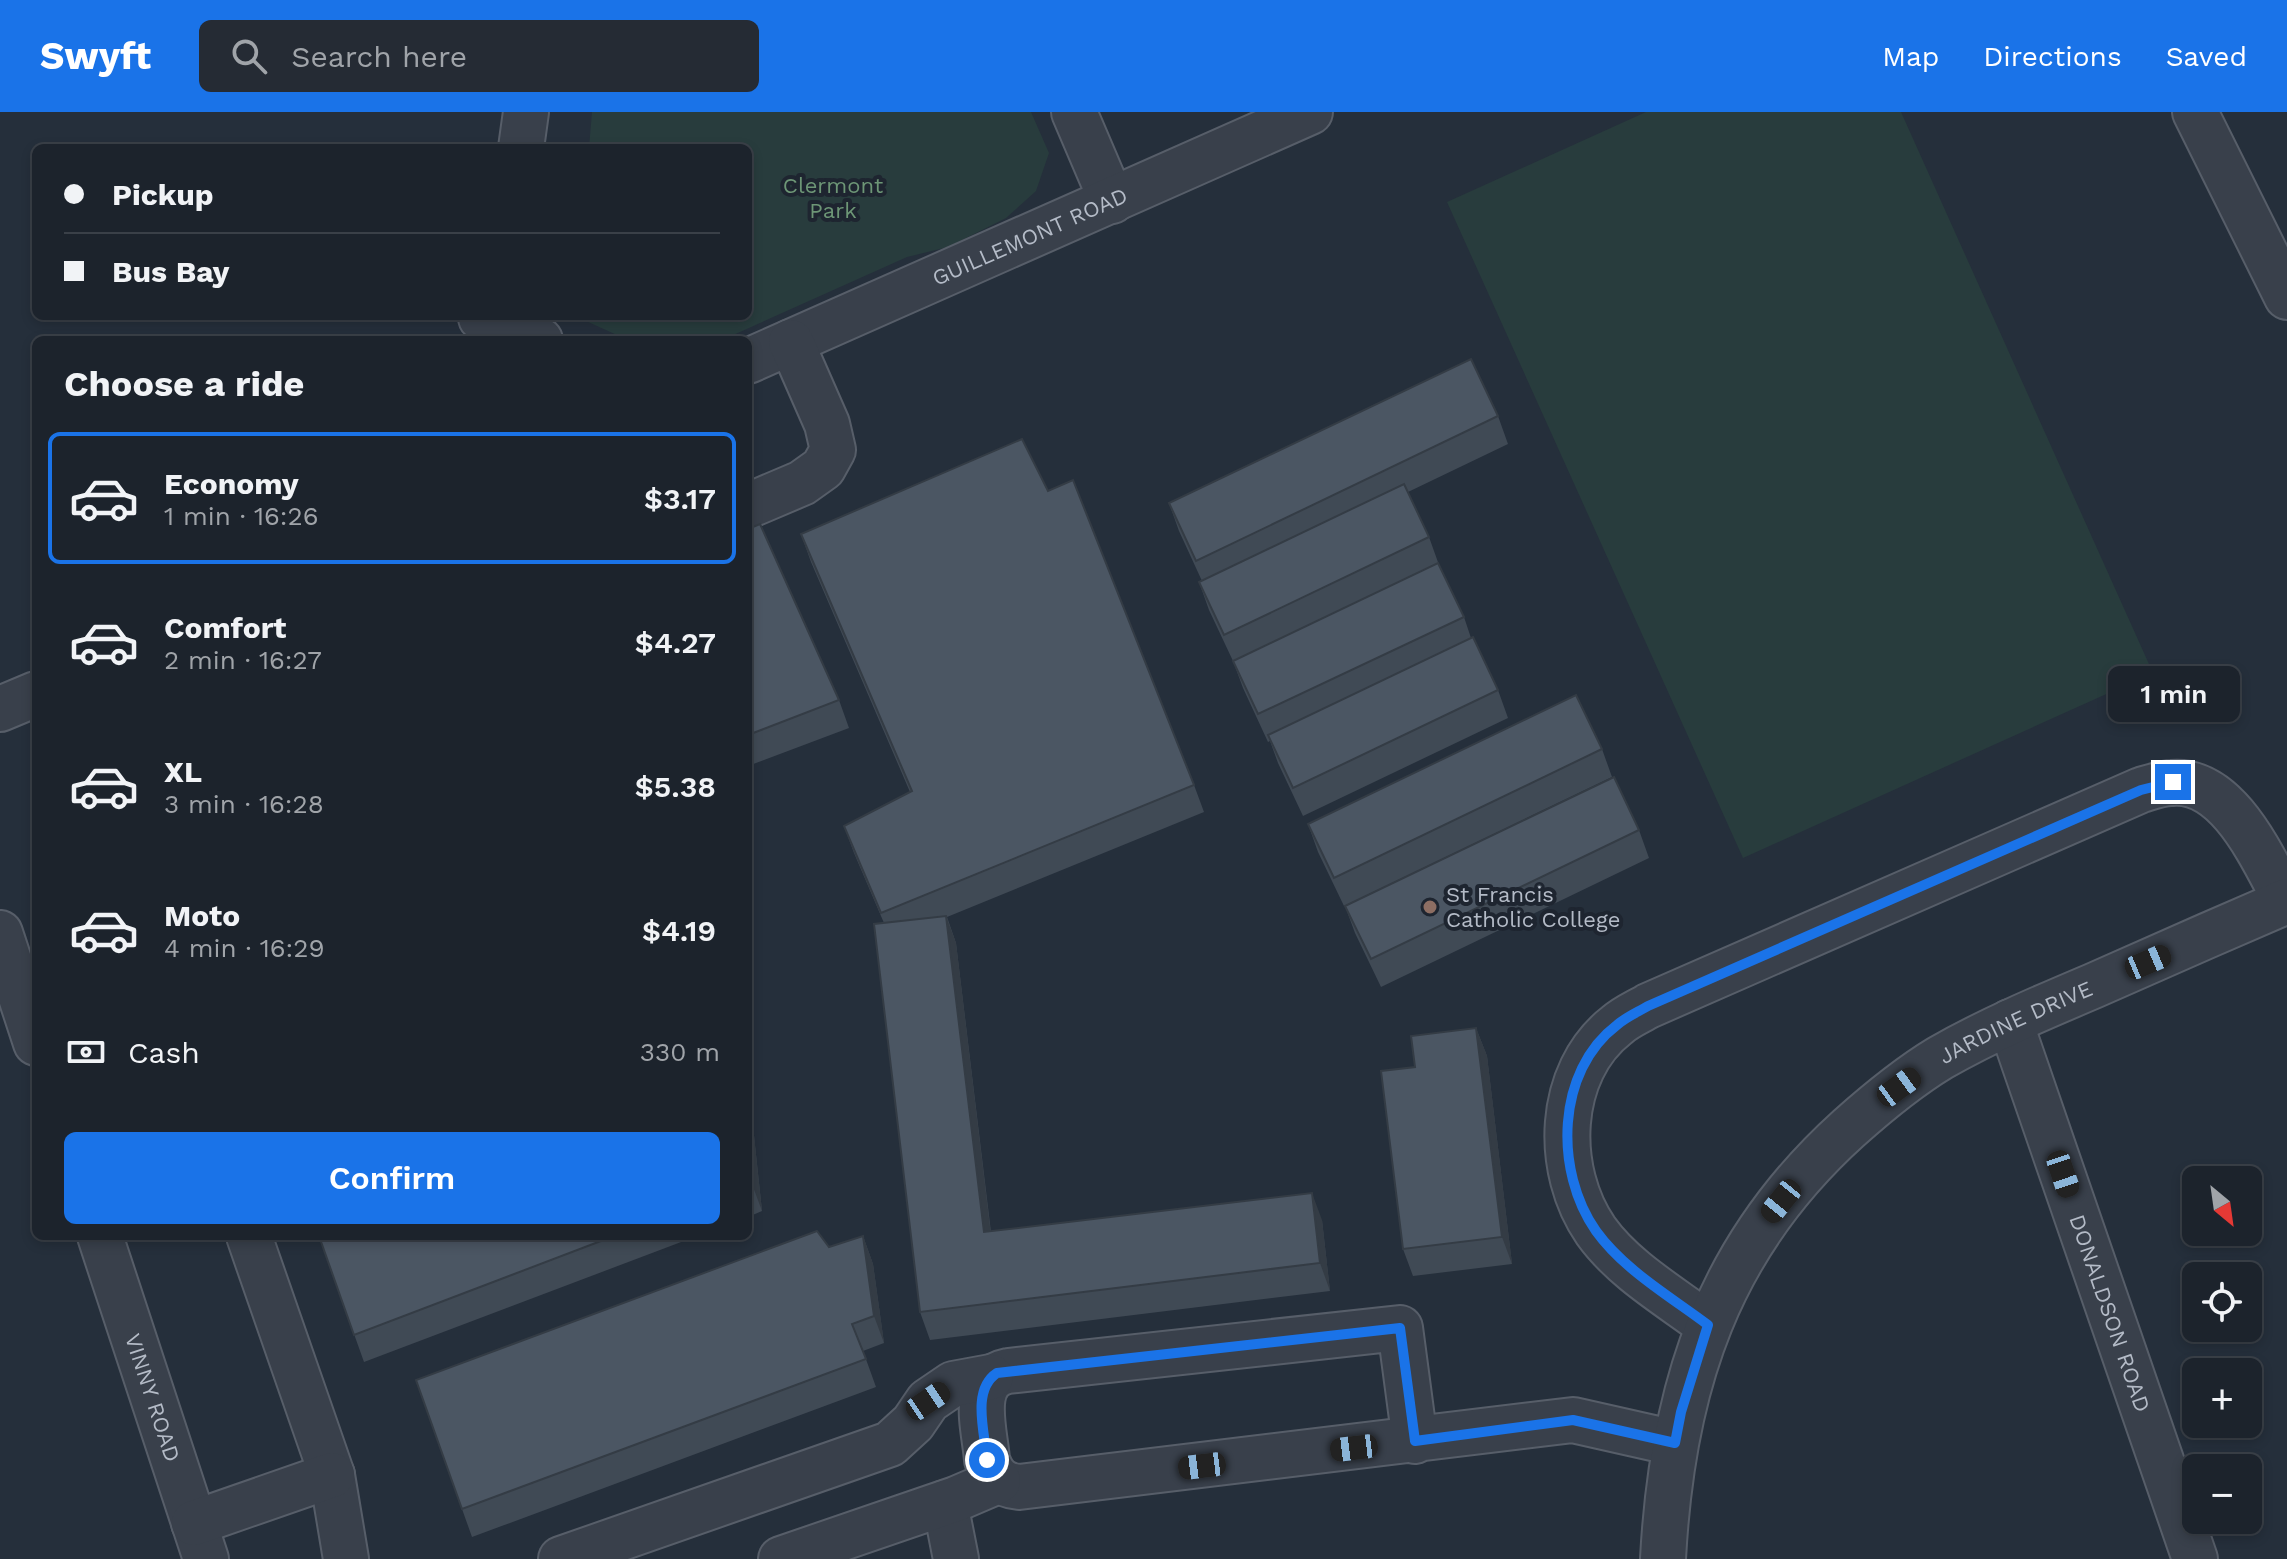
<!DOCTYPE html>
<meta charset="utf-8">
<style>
body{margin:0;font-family:"Work Sans",sans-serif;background:#252b34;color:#f1f3f6;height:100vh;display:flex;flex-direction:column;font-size:30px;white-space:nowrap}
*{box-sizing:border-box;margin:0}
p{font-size:26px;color:#a0a4a9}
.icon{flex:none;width:44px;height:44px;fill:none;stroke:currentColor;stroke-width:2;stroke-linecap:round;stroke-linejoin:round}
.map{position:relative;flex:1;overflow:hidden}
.sheet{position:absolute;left:32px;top:224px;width:720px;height:904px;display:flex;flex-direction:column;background:#1c232c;border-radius:12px;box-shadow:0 4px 12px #0003,0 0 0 2px #3a4048}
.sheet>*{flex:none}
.banner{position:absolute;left:32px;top:32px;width:720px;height:176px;border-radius:12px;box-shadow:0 4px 12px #0003,0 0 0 2px #3a4048;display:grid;align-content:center;height:176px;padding:0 32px;background:#1c232c}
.needle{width:52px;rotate:151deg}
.buttons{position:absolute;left:2182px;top:1054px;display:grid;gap:16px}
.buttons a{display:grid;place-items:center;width:80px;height:80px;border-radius:12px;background:#1c232c;box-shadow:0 4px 12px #0003,0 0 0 2px #3a4048;font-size:40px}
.end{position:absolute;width:36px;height:36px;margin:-18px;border:10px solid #1a73e8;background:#fff;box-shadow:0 0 0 4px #fff}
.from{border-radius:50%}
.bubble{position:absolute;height:56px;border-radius:12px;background:#1c232c;box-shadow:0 4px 12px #0003,0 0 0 2px #3a4048;font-size:26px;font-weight:600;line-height:56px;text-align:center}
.car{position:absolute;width:24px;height:48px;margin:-24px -12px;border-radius:10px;box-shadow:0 0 6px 2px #0007;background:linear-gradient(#222 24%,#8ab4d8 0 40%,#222 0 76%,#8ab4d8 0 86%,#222 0)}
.banner b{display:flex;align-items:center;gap:28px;height:76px;font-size:30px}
.banner b+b{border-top:2px solid #3a4048}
.banner i{width:20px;height:20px;background:#f1f3f6}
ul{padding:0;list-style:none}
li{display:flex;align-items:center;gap:24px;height:132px;margin:0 16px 12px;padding:0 16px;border:4px solid transparent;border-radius:12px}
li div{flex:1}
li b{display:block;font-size:30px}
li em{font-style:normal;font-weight:600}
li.current{border-color:#1a73e8}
li>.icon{width:72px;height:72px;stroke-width:1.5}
h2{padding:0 32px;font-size:36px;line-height:96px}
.pay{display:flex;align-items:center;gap:20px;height:88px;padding:0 32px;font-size:30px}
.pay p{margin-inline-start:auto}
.button{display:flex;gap:16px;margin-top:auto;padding:16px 32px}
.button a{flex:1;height:92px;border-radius:12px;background:#1a73e8;color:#fff;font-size:32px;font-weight:600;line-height:92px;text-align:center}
header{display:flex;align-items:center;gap:48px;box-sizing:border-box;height:112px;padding:0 40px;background:#1a73e8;color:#fff}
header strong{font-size:38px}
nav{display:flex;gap:44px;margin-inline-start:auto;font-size:28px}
.search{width:560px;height:72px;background:#252b34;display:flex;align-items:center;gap:20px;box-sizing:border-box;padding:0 28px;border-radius:12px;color:#a0a4a9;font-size:30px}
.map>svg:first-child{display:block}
.green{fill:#283c3d}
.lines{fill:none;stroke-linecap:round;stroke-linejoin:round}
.minor-casing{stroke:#575e69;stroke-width:48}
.minor{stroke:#39404b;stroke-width:44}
.wall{fill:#404a55}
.shaded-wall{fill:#343c45}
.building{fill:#4b5663;stroke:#343c45;stroke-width:2}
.route{stroke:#1a73e8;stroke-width:10}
.education-dot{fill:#8d6e63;stroke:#1e2530;stroke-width:3}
.labels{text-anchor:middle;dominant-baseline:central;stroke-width:8;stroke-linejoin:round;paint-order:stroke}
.park-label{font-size:22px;fill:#6d9676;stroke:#1e2530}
.street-label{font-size:22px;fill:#b4bbc7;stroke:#1e2530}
.poi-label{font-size:22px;fill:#b4bbc7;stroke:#1e2530;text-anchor:start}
</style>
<header>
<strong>Swyft</strong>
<div class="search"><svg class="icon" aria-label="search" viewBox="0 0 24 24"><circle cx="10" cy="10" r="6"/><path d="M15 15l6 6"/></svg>Search here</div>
<nav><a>Map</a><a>Directions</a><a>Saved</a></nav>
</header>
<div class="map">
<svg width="2287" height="1447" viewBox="0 0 2287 1447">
<rect width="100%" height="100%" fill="#252f3b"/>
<path class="green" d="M 592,0 L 1031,0 L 1049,41 L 1036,79 L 1006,106 L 948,135 L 907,145 L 722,228 L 628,228 L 575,204 L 748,204 L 748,36 L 589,36 Z
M 1646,0 L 1901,0 L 2153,561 L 1743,746 L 1447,90 Z"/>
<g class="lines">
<g class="minor-casing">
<g id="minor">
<path d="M 1074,0 L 1112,89"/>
<path d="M 2195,0 L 2287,185"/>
<path d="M 521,36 L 526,0"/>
<path d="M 481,206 L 540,228"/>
<path id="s1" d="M 748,249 L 1310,0"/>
<path d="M 748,394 L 802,371 L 823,356 L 833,338 L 827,312 L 791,230"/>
<path d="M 0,597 L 36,582"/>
<path d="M 0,821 L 36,931"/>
<path id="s2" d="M 2010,910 L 2195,1447"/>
<path id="s3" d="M 100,1124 L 206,1447"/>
<path d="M 249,1124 L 332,1363 L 346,1447"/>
<path d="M 1708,1213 C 1671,1185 1624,1158 1596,1119 C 1554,1059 1556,960 1617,913 C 1626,905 1638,900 1648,894 L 2141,678 C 2151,675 2162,671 2172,671 C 2229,666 2263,748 2286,789"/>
<path d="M 1415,1329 L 1400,1216 L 1008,1259 C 968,1267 985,1318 987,1348 C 993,1365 1001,1373 1019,1375 L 1573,1308 L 1675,1331"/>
<path d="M 945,1391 L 956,1447"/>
<path d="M 194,1411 L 332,1363"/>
<path d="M 561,1447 L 890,1332 L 913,1311 L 928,1289 L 953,1272 L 991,1265"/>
<path d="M 781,1447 L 956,1387 L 998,1369"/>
<path id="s4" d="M 1663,1447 C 1672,1274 1718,1134 1849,1016 C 1877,991 1907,966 1940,946 C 1989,918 2041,896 2093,874 C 2158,845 2222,817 2287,789"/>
</g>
</g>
<use href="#minor" class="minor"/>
</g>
<path class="wall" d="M 1498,304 L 1508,332 L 1408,380 L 1429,425 L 1439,453 L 1464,505 L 1471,526 L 1498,578 L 1508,606 L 1303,704 L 1278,651 L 1270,629 L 1268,630 L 1243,576 L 1233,549 L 1209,498 L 1199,470 L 1202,469 L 1179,419 L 1169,391 Z
M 748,417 L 839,588 L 849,616 L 748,654 Z
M 801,422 L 1194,673 L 1204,700 L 947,805 L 956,831 L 991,1120 L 1322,1108 L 1330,1179 L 930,1228 L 920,1200 L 884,811 L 854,741 L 844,714 L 910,680 L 811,450 Z
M 1602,637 L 1612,665 L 1344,794 L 1318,740 L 1308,712 Z
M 1639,718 L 1649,746 L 1381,875 L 1355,821 L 1345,794 Z
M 1476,916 L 1487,944 L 1512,1152 L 1413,1164 L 1403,1137 L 1415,955 Z
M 748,967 L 762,1099 L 748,1105 Z
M 319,1124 L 697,1124 L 364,1250 Z
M 863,1124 L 873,1152 L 884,1231 L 863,1239 L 876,1275 L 472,1425 L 416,1268 Z"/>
<path class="shaded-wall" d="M 946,804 L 956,831 L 994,1148 L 984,1120 Z
M 1476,916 L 1487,944 L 1512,1152 L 1502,1125 Z
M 748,967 L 762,1099 L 752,1072 L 748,1032 Z
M 1312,1081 L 1322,1108 L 1330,1179 L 1320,1151 Z
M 863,1124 L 873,1152 L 884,1231 L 874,1204 Z"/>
<path class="building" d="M 1471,247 L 1498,304 L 1196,449 L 1169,391 Z
M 1022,327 L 1048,379 L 1073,368 L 1194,673 L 881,801 L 844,714 L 912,679 L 801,422 Z
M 1404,372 L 1429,425 L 1224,523 L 1199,470 Z
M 760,412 L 839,588 L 748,623 L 748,417 Z
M 1438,451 L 1464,505 L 1258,602 L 1233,549 Z
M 1473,525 L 1498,578 L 1293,676 L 1268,623 Z
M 1576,583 L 1602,637 L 1334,766 L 1308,712 Z
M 1614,665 L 1639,718 L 1371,847 L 1345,794 Z
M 946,804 L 984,1120 L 1312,1081 L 1320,1151 L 920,1200 L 874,812 Z
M 1476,916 L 1502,1125 L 1403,1137 L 1381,959 L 1415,955 L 1411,924 Z
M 748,1032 L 752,1072 L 748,1073 Z
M 817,1119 L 829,1135 L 863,1124 L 874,1204 L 852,1212 L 866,1247 L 462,1397 L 416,1268 Z
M 319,1124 L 614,1124 L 354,1223 Z"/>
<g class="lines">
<path class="route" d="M 987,1348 C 985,1321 971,1278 997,1261 L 1400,1216 L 1415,1329 L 1573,1308 L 1675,1331 L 1681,1300 L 1708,1213 C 1671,1185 1624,1158 1596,1119 C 1554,1059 1556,959 1617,913 C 1626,905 1638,900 1648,894 L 2141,678 L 2173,670"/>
</g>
<circle class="education-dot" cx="1430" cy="795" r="8"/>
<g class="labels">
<g class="park-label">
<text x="833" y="73">Clermont<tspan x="833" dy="25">Park</tspan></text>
</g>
<g class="street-label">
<text stroke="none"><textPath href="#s1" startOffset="308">GUILLEMONT ROAD</textPath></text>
<text stroke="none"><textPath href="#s4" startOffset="682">JARDINE DRIVE</textPath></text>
<text stroke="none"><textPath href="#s2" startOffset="308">DONALDSON ROAD</textPath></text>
<text stroke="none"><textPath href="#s3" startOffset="170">VINNY ROAD</textPath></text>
</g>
<g class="poi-label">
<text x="1446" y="782">St Francis<tspan x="1446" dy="25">Catholic College</tspan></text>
</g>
</g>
</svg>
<div class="buttons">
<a><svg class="needle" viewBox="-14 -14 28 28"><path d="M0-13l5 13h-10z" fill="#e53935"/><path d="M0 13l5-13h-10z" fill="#a0a4a9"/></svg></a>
<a><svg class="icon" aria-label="locate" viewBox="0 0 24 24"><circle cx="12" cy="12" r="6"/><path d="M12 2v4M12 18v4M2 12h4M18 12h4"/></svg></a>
<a>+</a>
<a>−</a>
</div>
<i class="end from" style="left:987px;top:1348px"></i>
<i class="end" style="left:2173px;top:670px"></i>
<div class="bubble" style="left:2108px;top:554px;width:132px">1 min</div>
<i class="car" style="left:2148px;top:850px;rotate:67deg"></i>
<i class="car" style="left:1899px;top:975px;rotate:54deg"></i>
<i class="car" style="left:2063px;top:1062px;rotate:161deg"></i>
<i class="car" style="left:1781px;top:1089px;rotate:219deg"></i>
<i class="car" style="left:928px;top:1289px;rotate:56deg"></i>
<i class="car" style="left:1354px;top:1336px;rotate:263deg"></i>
<i class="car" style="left:1202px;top:1354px;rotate:263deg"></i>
<div class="banner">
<b><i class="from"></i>Pickup</b>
<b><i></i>Bus Bay</b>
</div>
<section class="sheet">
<h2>Choose a ride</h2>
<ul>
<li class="current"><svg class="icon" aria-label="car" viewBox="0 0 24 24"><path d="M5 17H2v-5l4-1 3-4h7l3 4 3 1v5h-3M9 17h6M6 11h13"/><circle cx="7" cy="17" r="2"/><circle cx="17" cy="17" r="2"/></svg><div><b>Economy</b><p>1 min · 16:26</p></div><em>$3.17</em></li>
<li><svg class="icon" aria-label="car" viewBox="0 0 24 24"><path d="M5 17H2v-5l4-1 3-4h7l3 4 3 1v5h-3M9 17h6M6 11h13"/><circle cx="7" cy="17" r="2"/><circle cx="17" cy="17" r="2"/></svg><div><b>Comfort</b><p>2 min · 16:27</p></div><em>$4.27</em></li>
<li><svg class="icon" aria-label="car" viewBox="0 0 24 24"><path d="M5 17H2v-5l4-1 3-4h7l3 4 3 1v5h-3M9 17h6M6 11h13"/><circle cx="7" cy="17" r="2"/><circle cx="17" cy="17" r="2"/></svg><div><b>XL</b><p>3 min · 16:28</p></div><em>$5.38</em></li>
<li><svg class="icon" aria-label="car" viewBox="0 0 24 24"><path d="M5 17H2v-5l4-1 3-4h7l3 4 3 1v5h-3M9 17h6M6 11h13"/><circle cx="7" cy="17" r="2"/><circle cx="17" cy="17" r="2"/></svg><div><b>Moto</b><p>4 min · 16:29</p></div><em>$4.19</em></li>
</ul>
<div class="pay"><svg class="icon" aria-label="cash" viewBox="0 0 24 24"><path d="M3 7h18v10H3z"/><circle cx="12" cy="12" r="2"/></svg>Cash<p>330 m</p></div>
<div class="button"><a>Confirm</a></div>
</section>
</div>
